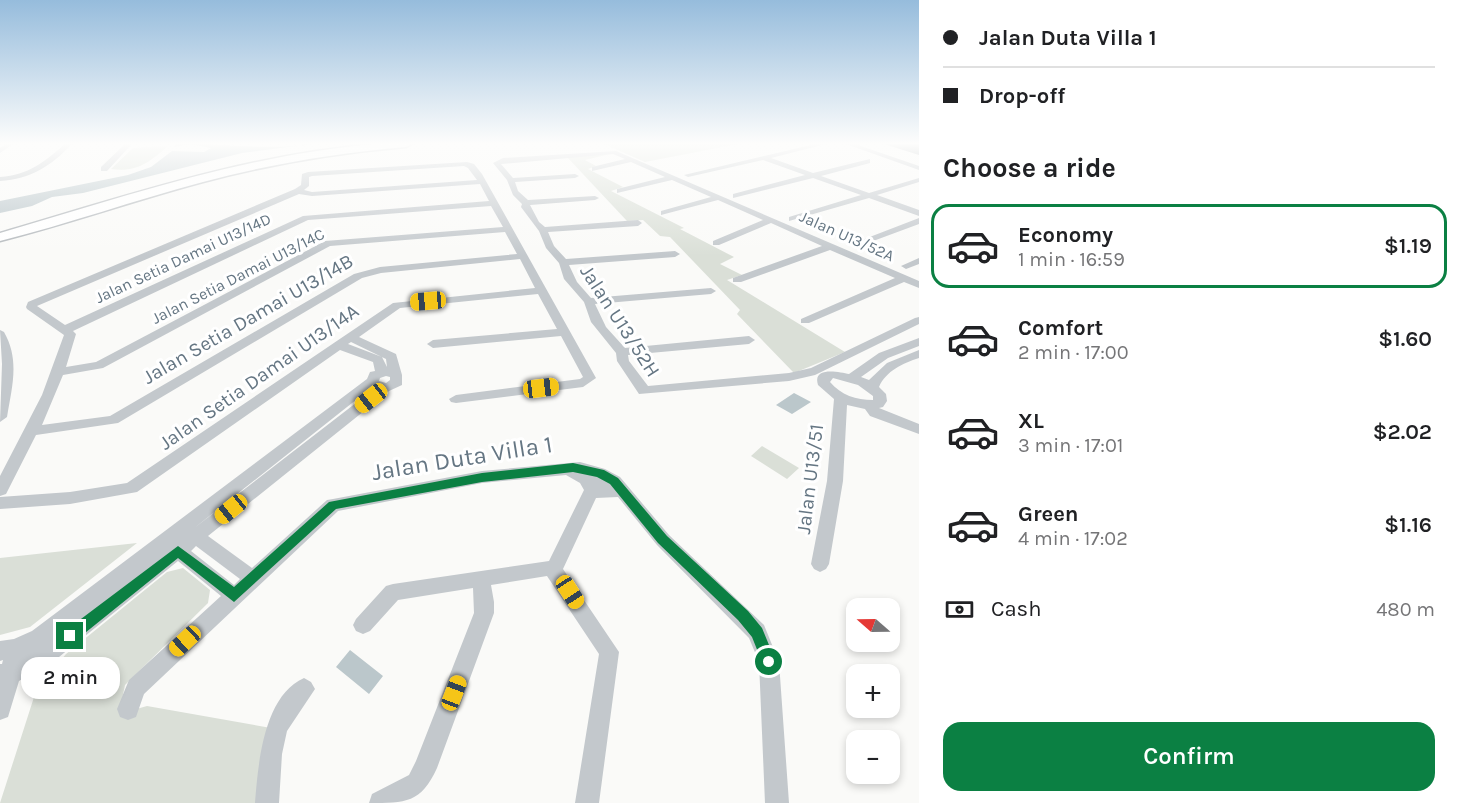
<!DOCTYPE html>
<meta charset="utf-8">
<style>
body{margin:0;font-family:Karla,sans-serif;background:#f2f2f2;color:#202124;height:100vh;display:flex;flex-direction:column;font-size:22px;white-space:nowrap}
*{box-sizing:border-box;margin:0}
p{font-size:20px;color:#757577}
.icon{flex:none;width:33px;height:33px;fill:none;stroke:currentColor;stroke-width:2;stroke-linecap:round;stroke-linejoin:round}
.map{position:relative;flex:1;overflow:hidden}
.side{display:flex;flex-direction:column;background:#fff;width:540px}
.side>*{flex:none}
.guide{display:grid;align-content:center;height:132px;padding:0 24px;background:#fff}
.needle{width:39px;rotate:290deg}
.buttons{position:absolute;left:846px;top:598px;display:grid;gap:12px}
.buttons a{display:grid;place-items:center;width:54px;height:54px;border-radius:12px;background:#fff;box-shadow:0 3px 9px #0003;font-size:30px}
.end{position:absolute;width:27px;height:27px;margin:-14px;border:8px solid #0b8043;background:#fff;box-shadow:0 0 0 3px #fff}
.from{border-radius:50%}
.bubble{position:absolute;height:42px;border-radius:18px;background:#fff;box-shadow:0 3px 9px #0003;font-size:20px;font-weight:600;line-height:42px;text-align:center}
.car{position:absolute;width:18px;height:36px;margin:-18px -9px;border-radius:8px;box-shadow:0 0 4px 2px #0007;background:linear-gradient(#f5c518 24%,#345 0 40%,#f5c518 0 76%,#345 0 86%,#f5c518 0)}
.guide b{display:flex;align-items:center;gap:21px;height:57px;font-size:22px}
.guide b+b{border-top:2px solid #e0e0e0}
.guide i{width:15px;height:15px;background:#202124}
ul{padding:0;list-style:none}
li{display:flex;align-items:center;gap:18px;height:84px;margin:0 12px 9px;padding:0 12px;border:3px solid transparent;border-radius:18px}
li div{flex:1}
li b{display:block;font-size:22px}
li em{font-style:normal;font-weight:600}
li.active{border-color:#0b8043}
li>.icon{width:54px;height:54px;stroke-width:1.5}
h2{padding:0 24px;font-size:27px;line-height:72px}
.pay{display:flex;align-items:center;gap:15px;height:66px;padding:0 24px;font-size:22px}
.pay p{margin-inline-start:auto}
.primary-button{display:flex;gap:12px;margin-top:auto;padding:12px 24px}
.primary-button a{flex:1;height:69px;border-radius:18px;background:#0b8043;color:#fff;font-size:24px;font-weight:600;line-height:69px;text-align:center}
main{display:flex;flex:1;min-height:0}
.map>svg:first-child{display:block}
.green{fill:#dadfd7}
.water{fill:#bbc7cb}
.lines{fill:none;stroke-linecap:round;stroke-linejoin:round}
.stream{stroke:#bbc7cb;stroke-width:1.5}
.highway-casing{stroke:#b4b9bd;stroke-width:3}
.minor{fill:#c3c8cc;fill-rule:evenodd}
.highway{fill:#fff;fill-rule:evenodd}
.wall{fill:#929a9f}
.route{fill:#0b8043}
.labels{text-anchor:middle;dominant-baseline:central;stroke-width:6;stroke-linejoin:round;paint-order:stroke}
.far-street-label{font-size:16px;fill:#657683;stroke:#fff}
.street-label{font-size:20px;fill:#657683;stroke:#fff}
.near-street-label{font-size:24px;fill:#657683;stroke:#fff}
</style>
<main>
<div class="map">
<svg width="919" height="803" viewBox="0 0 919 803">
<rect width="100%" height="100%" fill="#fafaf8"/>
<path class="green" d="M 604,144 L 738,144 L 645,162 Z
M 168,146 C 150,162 136,173 111,169 L 133,148 Z
M 610,154 L 585,160 L 596,166 L 588,169 L 623,187 L 611,191 L 684,228 L 680,229 L 734,257 L 720,264 L 742,275 L 727,280 L 845,352 L 794,373 L 737,314 L 740,310 L 670,237 L 660,236 L 643,220 L 627,221 L 567,157 Z
M 762,446 L 799,468 L 787,479 L 751,456 Z
M 137,543 L 30,627 L 0,635 L 0,558 Z
M 183,568 L 210,590 L 208,603 L 125,685 L 119,714 L 147,706 L 271,728 L 260,803 L 0,803 L 35,694 L 48,675 L 66,654 L 167,572 Z"/>
<path class="water" d="M 177,144 C 220,143 261,150 303,145 L 242,153 L 83,193 L 52,197 L 32,206 L 0,213 L 0,201 L 128,175 L 151,167 L 172,151 L 204,152 L 211,148 L 191,144 L 174,147 Z
M 794,393 L 811,402 L 792,414 L 776,405 Z
M 350,650 L 383,676 L 369,694 L 336,667 Z"/>
<g class="lines">
<path class="stream" d="M 303,145 L 308,144"/>
<g class="highway-casing">
<path id="highway" d="M 374,144 L 411,144 L 406,147 C 337,153 270,164 203,182 C 135,200 68,224 0,241 L 0,233 C 123,197 246,155 374,144 Z"/>
</g>
<path class="minor" d="M 6,144 L 13,144 L 0,153 L 0,148 Z
M 65,144 L 72,144 C 51,166 31,179 0,181 L 0,177 C 29,175 44,162 65,144 Z
M 125,144 L 132,144 L 107,171 L 101,171 L 101,167 Z
M 815,144 L 826,144 L 771,158 L 813,173 L 870,159 L 870,163 L 821,176 L 869,193 L 919,178 L 919,182 L 877,195 L 919,210 L 919,216 L 869,198 L 789,221 L 789,217 L 861,195 L 813,178 L 733,198 L 733,194 L 805,175 L 763,160 L 688,177 L 684,175 Z
M 846,144 L 855,144 L 919,166 L 919,170 Z
M 616,151 L 919,281 L 919,288 L 904,282 L 809,323 L 801,323 L 801,319 L 895,278 L 830,250 L 741,282 L 733,282 L 733,278 L 822,246 L 771,223 L 719,245 L 713,245 L 713,241 L 763,220 L 718,200 L 661,215 L 661,211 L 711,197 L 672,180 L 617,193 L 617,189 L 665,177 L 631,162 L 592,171 L 592,167 L 625,159 L 613,154 L 501,164 L 513,178 L 575,174 L 579,176 L 575,178 L 515,182 L 518,191 L 528,200 L 595,196 L 599,198 L 595,200 L 530,205 L 539,222 L 545,227 L 638,220 L 642,223 L 638,226 L 548,232 L 554,246 L 566,259 L 675,251 L 680,254 L 675,257 L 569,265 L 577,282 L 591,298 L 711,288 L 716,291 L 711,294 L 595,304 L 606,327 L 625,348 L 749,336 L 755,340 L 749,344 L 628,355 L 629,361 L 648,386 L 789,373 L 811,368 L 915,318 L 919,317 L 919,324 L 815,375 L 789,381 L 639,394 L 617,361 L 616,353 L 591,322 L 584,302 L 564,279 L 559,263 L 546,248 L 539,231 L 521,207 L 522,204 L 513,195 L 507,180 L 493,163 L 503,158 Z
M 467,162 L 474,164 L 482,174 L 596,378 L 583,387 L 456,403 L 451,402 L 449,399 L 456,395 L 580,379 L 583,377 L 561,336 L 433,348 L 427,344 L 433,340 L 557,329 L 538,294 L 400,308 L 359,337 L 396,354 L 402,375 L 402,385 L 389,391 L 208,536 L 252,568 L 327,500 L 333,499 L 482,471 L 580,462 L 605,469 L 620,477 L 669,535 L 764,625 L 779,662 L 789,803 L 765,803 L 759,662 L 749,638 L 657,545 L 618,497 L 596,498 L 563,569 L 619,652 L 599,803 L 575,803 L 599,654 L 547,576 L 491,585 L 494,602 L 494,613 L 437,768 C 421,803 406,803 369,803 L 372,794 L 409,775 L 416,761 L 474,613 L 473,588 L 398,600 L 370,631 L 363,634 L 356,631 L 353,625 L 356,619 L 386,586 L 393,584 L 549,561 L 584,490 L 580,483 L 566,475 L 482,483 L 338,511 L 144,694 L 136,717 L 128,720 L 120,717 L 117,709 L 129,680 L 221,596 L 178,561 L 59,657 L 19,681 L 8,717 L 0,720 L 0,664 L 2,664 L 3,660 L 0,661 L 0,641 L 14,639 L 32,631 L 367,379 L 370,372 L 375,371 L 373,362 L 340,350 L 137,492 L 70,504 L 0,509 L 0,497 L 70,492 L 127,483 L 393,303 L 535,288 L 520,259 L 381,273 L 362,278 L 118,423 L 36,435 L 6,494 L 0,496 L 0,476 L 42,395 L 64,335 L 27,309 L 26,307 L 28,302 L 295,189 L 301,185 L 302,174 L 308,172 ZM 464,166 L 468,168 L 477,180 L 312,192 L 304,190 L 309,186 L 309,177 L 312,176 ZM 480,184 L 489,201 L 303,216 L 65,325 L 37,306 L 299,194 L 312,196 ZM 491,206 L 503,227 L 325,241 L 96,362 L 66,367 L 76,334 L 73,331 L 308,220 ZM 505,232 L 517,254 L 380,267 L 354,274 L 110,416 L 42,425 L 63,375 L 103,368 L 330,246 ZM 351,342 L 386,359 L 387,367 L 382,357 L 348,344 ZM 386,376 L 390,377 L 390,380 L 386,383 L 379,381 L 380,378 ZM 371,388 L 374,389 L 193,529 ZM 196,546 L 240,579 L 234,585 L 191,551 Z
M 919,218 L 919,224 L 857,247 L 849,245 Z
M 919,258 L 919,264 L 906,269 L 901,266 Z
M 0,330 L 4,332 C 20,360 12,387 7,417 L 0,422 L 2,364 Z
M 919,338 L 919,346 L 888,358 L 861,377 L 869,380 L 887,363 L 919,350 L 919,358 C 903,363 886,371 879,387 L 886,394 L 887,401 L 883,407 L 879,408 L 919,424 L 919,434 L 870,416 L 865,409 L 847,405 L 843,481 L 829,564 L 826,569 L 820,572 L 814,569 L 811,564 L 827,481 L 834,399 L 818,385 C 812,366 839,372 849,374 L 879,353 ZM 833,378 L 858,385 L 873,396 L 873,400 C 856,400 841,395 830,382 Z
M 304,678 L 311,682 L 315,689 L 287,731 L 282,754 L 279,803 L 255,803 C 258,766 263,696 304,678 Z"/>
<use href="#highway" class="highway"/>
</g>
<path class="wall" d="M 884,144 L 919,144 L 919,155 Z"/>
<linearGradient id="sky" x2="0" y2="1"><stop stop-color="#96bcdc"/><stop offset="0.56" stop-color="#fdfdfc"/><stop offset="1" stop-color="#fdfdfc" stop-opacity="0"/></linearGradient>
<rect width="919" height="256" fill="url(#sky)"/>
<path class="route" d="M 573,463 L 604,470 L 618,478 L 667,536 L 748,611 L 762,628 L 776,662 L 774,667 L 769,670 L 764,667 L 752,637 L 738,620 L 658,543 L 610,484 L 597,477 L 573,472 L 482,482 L 336,509 L 234,602 L 178,558 L 75,641 L 65,641 L 63,636 L 65,631 L 178,546 L 234,587 L 329,502 L 482,473 Z"/>
<g class="labels">
<g class="far-street-label">
<text transform="translate(847 236) rotate(24)">Jalan U13/52A</text>
<text transform="translate(183 258) rotate(-25)">Jalan Setia Damai U13/14D</text>
<text transform="translate(238 276) rotate(-27)">Jalan Setia Damai U13/14C</text>
</g>
<g class="street-label">
<text transform="translate(248 319) rotate(-30)">Jalan Setia Damai U13/14B</text>
<text transform="translate(620 321) rotate(57)">Jalan U13/52H</text>
<text transform="translate(259 377) rotate(-35)">Jalan Setia Damai U13/14A</text>
<text transform="translate(810 479) rotate(-83)">Jalan U13/51</text>
</g>
<g class="near-street-label">
<text transform="translate(462 458) rotate(-9)">Jalan Duta Villa 1</text>
</g>
</g>
</svg>
<div class="buttons">
<a><svg class="needle" viewBox="-14 -14 28 28"><path d="M0-13l5 13h-10z" fill="#e53935"/><path d="M0 13l5-13h-10z" fill="#757577"/></svg></a>
<a>+</a>
<a>−</a>
</div>
<i class="end from" style="left:769px;top:662px"></i>
<i class="end" style="left:70px;top:636px"></i>
<div class="bubble" style="left:21px;top:657px;width:99px">2 min</div>
<i class="car" style="left:428px;top:301px;rotate:265deg"></i>
<i class="car" style="left:541px;top:388px;rotate:83deg"></i>
<i class="car" style="left:371px;top:398px;rotate:232deg"></i>
<i class="car" style="left:231px;top:509px;rotate:231deg"></i>
<i class="car" style="left:570px;top:592px;rotate:147deg"></i>
<i class="car" style="left:185px;top:641px;rotate:227deg"></i>
<i class="car" style="left:454px;top:693px;rotate:21deg"></i>
</div>
<section class="side">
<div class="guide">
<b><i class="from"></i>Jalan Duta Villa 1</b>
<b><i></i>Drop-off</b>
</div>
<h2>Choose a ride</h2>
<ul>
<li class="active"><svg class="icon" aria-label="car" viewBox="0 0 24 24"><path d="M5 17H2v-5l4-1 3-4h7l3 4 3 1v5h-3M9 17h6M6 11h13"/><circle cx="7" cy="17" r="2"/><circle cx="17" cy="17" r="2"/></svg><div><b>Economy</b><p>1 min · 16:59</p></div><em>$1.19</em></li>
<li><svg class="icon" aria-label="car" viewBox="0 0 24 24"><path d="M5 17H2v-5l4-1 3-4h7l3 4 3 1v5h-3M9 17h6M6 11h13"/><circle cx="7" cy="17" r="2"/><circle cx="17" cy="17" r="2"/></svg><div><b>Comfort</b><p>2 min · 17:00</p></div><em>$1.60</em></li>
<li><svg class="icon" aria-label="car" viewBox="0 0 24 24"><path d="M5 17H2v-5l4-1 3-4h7l3 4 3 1v5h-3M9 17h6M6 11h13"/><circle cx="7" cy="17" r="2"/><circle cx="17" cy="17" r="2"/></svg><div><b>XL</b><p>3 min · 17:01</p></div><em>$2.02</em></li>
<li><svg class="icon" aria-label="car" viewBox="0 0 24 24"><path d="M5 17H2v-5l4-1 3-4h7l3 4 3 1v5h-3M9 17h6M6 11h13"/><circle cx="7" cy="17" r="2"/><circle cx="17" cy="17" r="2"/></svg><div><b>Green</b><p>4 min · 17:02</p></div><em>$1.16</em></li>
</ul>
<div class="pay"><svg class="icon" aria-label="cash" viewBox="0 0 24 24"><path d="M3 7h18v10H3z"/><circle cx="12" cy="12" r="2"/></svg>Cash<p>480 m</p></div>
<div class="primary-button"><a>Confirm</a></div>
</section>
</main>
